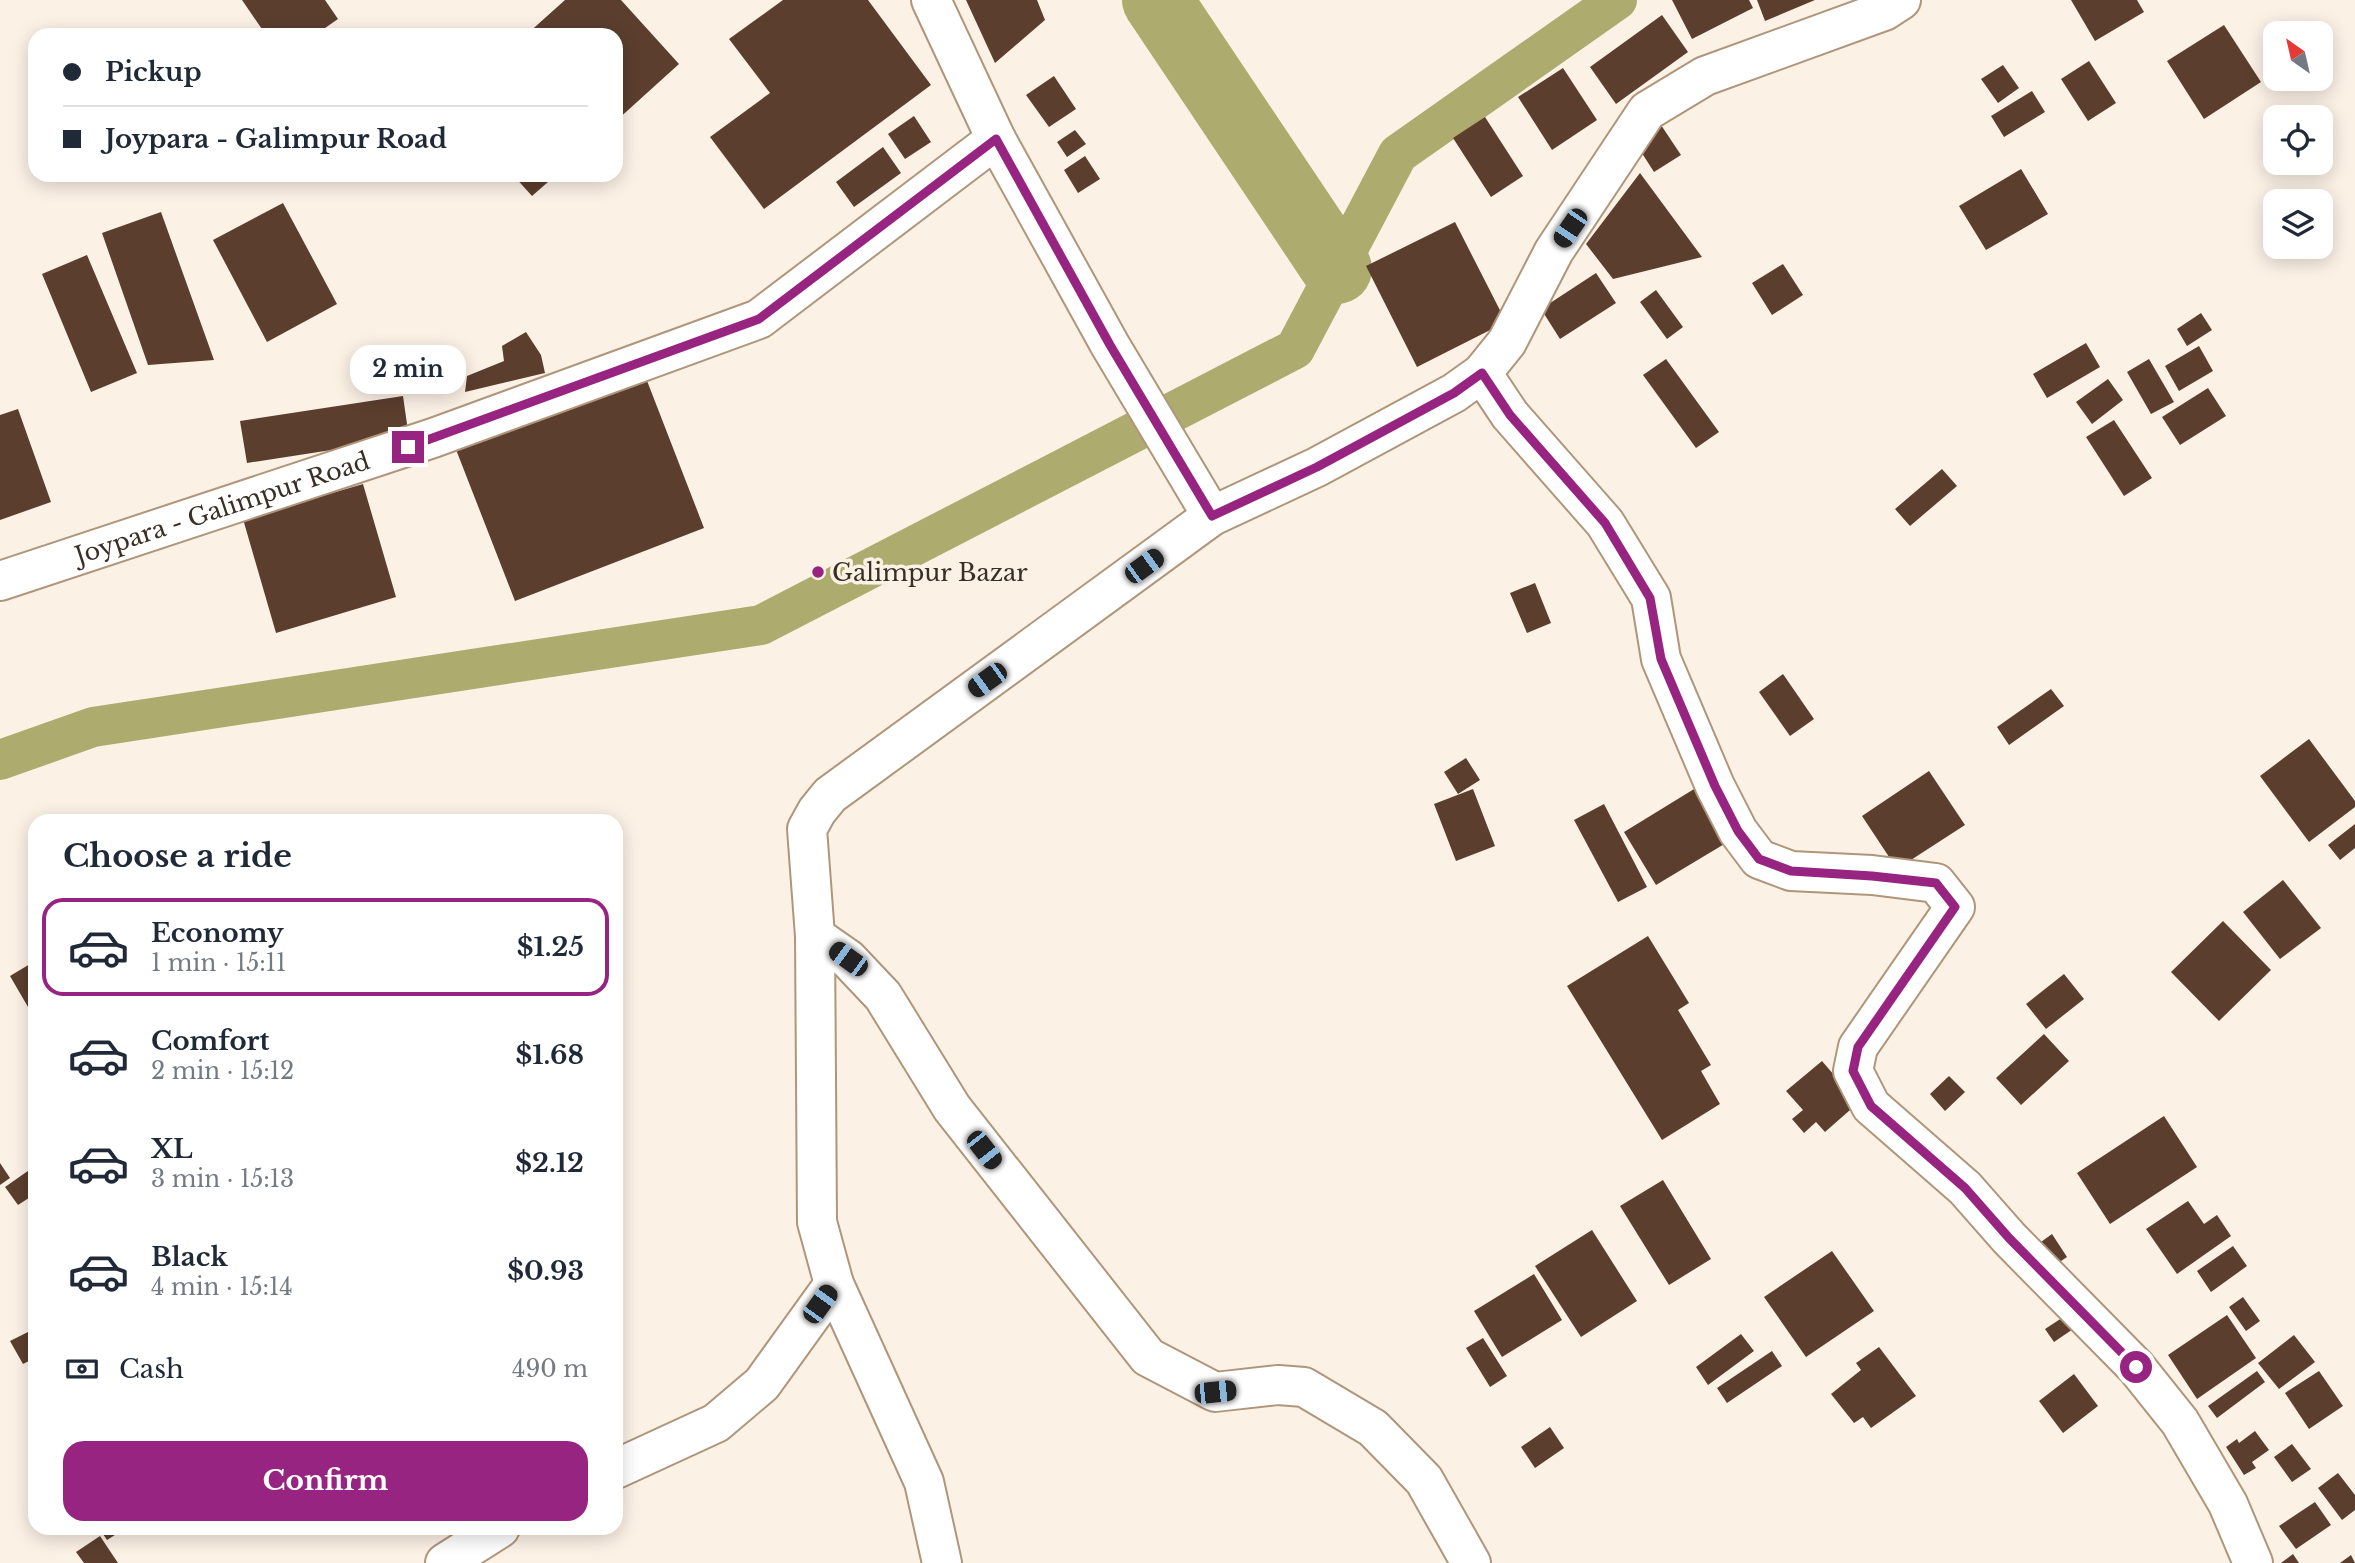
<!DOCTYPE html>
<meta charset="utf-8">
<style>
body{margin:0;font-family:"Libre Baskerville",serif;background:#f6f6f7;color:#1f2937;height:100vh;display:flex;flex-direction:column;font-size:26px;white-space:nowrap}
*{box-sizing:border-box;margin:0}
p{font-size:23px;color:#747a83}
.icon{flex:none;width:38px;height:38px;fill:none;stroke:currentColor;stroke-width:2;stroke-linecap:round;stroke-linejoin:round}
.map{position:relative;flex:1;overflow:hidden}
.details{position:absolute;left:28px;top:814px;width:595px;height:721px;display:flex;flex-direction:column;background:#fff;border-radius:21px;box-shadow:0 4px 18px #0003}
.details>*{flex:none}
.guide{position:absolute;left:28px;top:28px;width:595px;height:154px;border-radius:21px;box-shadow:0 4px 18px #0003;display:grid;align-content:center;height:154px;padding:0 35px;background:#fff}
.needle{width:46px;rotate:326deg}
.tools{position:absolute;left:2263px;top:21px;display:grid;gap:14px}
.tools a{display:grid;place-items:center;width:70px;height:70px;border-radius:14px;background:#fff;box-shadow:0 4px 18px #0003;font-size:35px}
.end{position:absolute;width:32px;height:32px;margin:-16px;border:9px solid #972481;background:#fff;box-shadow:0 0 0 4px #fff}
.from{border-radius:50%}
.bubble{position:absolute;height:49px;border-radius:21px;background:#fff;box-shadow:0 4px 18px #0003;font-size:23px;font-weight:800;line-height:49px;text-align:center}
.car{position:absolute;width:21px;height:42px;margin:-21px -10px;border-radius:9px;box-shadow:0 0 5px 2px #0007;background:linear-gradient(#222 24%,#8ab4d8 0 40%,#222 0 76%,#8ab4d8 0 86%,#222 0)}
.guide b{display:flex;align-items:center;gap:24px;height:66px;font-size:26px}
.guide b+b{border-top:2px solid #e0e1e3}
.guide i{width:18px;height:18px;background:#1f2937}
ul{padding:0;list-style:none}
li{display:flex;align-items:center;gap:21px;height:98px;margin:0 14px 10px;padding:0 21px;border:4px solid transparent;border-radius:21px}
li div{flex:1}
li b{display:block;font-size:26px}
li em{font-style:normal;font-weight:800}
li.active{border-color:#972481}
li>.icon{width:63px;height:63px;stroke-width:1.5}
h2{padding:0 35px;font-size:32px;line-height:84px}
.pay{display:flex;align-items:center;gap:18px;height:77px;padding:0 35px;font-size:26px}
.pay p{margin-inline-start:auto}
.action{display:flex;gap:14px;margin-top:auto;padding:14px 35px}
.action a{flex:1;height:80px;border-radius:21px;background:#972481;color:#fff;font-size:28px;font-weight:800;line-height:80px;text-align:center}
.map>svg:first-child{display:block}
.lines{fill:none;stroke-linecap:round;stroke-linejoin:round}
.canal{stroke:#aeab6e;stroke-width:40}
.river{stroke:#aeab6e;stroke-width:70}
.building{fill:#5b3e2e}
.minor-casing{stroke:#af967b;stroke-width:42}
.minor{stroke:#fff;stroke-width:38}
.route{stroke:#972481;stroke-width:9}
.poi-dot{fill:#972481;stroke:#fcf1e5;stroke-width:2.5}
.labels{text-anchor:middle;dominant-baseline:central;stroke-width:7;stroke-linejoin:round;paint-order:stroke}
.street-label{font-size:24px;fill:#392f24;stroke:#fcf1e5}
.poi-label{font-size:24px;fill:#392f24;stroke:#fcf1e5;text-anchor:start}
</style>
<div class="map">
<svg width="2355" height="1563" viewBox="0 0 2355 1563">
<rect width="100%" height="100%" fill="#fcf1e5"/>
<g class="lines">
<path class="canal" d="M 0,760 L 93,727 L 761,625 L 1295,349 L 1398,154 L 1617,0"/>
<path class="river" d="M 1157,0 L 1337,269"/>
</g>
<path class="building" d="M 242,0 L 325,0 L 338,19 L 315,35 L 266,35 Z
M 565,0 L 621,0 L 679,64 L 616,121 L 616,35 L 526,35 Z
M 783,0 L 868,0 L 931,85 L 764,209 L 710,137 L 770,93 L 729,39 Z
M 966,0 L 1037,0 L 1045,20 L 995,63 Z
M 1672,0 L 1749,0 L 1753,8 L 1692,39 Z
M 1757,0 L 1815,0 L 1765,21 Z
M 2071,0 L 2137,0 L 2144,12 L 2095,41 Z
M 1662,15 L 1688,52 L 1616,104 L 1590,67 Z
M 2224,25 L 2261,82 L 2204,119 L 2167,61 Z
M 2089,61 L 2116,103 L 2088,121 L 2061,79 Z
M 2003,65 L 2019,88 L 1998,103 L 1981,79 Z
M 1563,68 L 1597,120 L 1552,150 L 1518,97 Z
M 1054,76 L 1076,109 L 1049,127 L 1026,95 Z
M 2032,91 L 2045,112 L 2004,137 L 1991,116 Z
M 914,116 L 931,142 L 905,159 L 888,134 Z
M 1485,117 L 1523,176 L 1491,197 L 1453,138 Z
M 1657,119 L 1681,155 L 1654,172 L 1638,147 Z
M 1075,130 L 1086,144 L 1067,157 L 1057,142 Z
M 883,147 L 901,173 L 854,207 L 836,182 Z
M 1085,156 L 1100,179 L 1078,193 L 1064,170 Z
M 2021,169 L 2048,214 L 1986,250 L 1959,206 Z
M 1640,173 L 1702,257 L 1613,279 L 1586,244 Z
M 513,175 L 556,175 L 532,196 Z
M 283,203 L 337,304 L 267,342 L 213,240 Z
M 161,212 L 214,360 L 148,365 L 102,233 Z
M 1455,222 L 1506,322 L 1417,367 L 1366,266 Z
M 87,255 L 137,373 L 91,392 L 42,274 Z
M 1783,264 L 1803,295 L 1772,315 L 1752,283 Z
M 1596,273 L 1616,303 L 1560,339 L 1541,309 Z
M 1656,290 L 1683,327 L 1667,339 L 1640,302 Z
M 2201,313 L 2212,330 L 2187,346 L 2177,329 Z
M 526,332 L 541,355 L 545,373 L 465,392 L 467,376 L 504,361 L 502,346 Z
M 2086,343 L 2100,367 L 2047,398 L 2033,374 Z
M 2199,346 L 2213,371 L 2179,391 L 2165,366 Z
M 1666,359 L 1719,432 L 1696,448 L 1643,375 Z
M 2149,359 L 2174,402 L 2151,414 L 2127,372 Z
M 644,373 L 704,528 L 515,601 L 455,447 Z
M 2108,379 L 2123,400 L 2092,424 L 2076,402 Z
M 2208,388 L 2226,416 L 2180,445 L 2162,417 Z
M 403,396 L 409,438 L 247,463 L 240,421 Z
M 18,409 L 51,502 L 0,520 L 0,415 Z
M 2114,420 L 2152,478 L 2124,496 L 2086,437 Z
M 1942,469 L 1957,486 L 1910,526 L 1895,509 Z
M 363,484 L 396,597 L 276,633 L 243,519 Z
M 1535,583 L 1551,623 L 1527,633 L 1510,593 Z
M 1783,674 L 1814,719 L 1790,736 L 1759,692 Z
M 2051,689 L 2064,706 L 2009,745 L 1997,727 Z
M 2309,739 L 2355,801 L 2355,807 L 2309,842 L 2260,776 Z
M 1466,758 L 1480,780 L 1458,794 L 1444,772 Z
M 1929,771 L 1965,825 L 1897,869 L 1862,816 Z
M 1699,786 L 1731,840 L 1656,885 L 1624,832 Z
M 1473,789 L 1495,846 L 1456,861 L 1434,804 Z
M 1604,804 L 1647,887 L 1618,902 L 1574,820 Z
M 417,814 L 418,821 L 393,821 L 393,820 Z
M 2355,824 L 2355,848 L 2340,860 L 2328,845 Z
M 2283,880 L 2321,928 L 2280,959 L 2243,912 Z
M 2223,921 L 2271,970 L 2219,1021 L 2171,972 Z
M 1648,936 L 1689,1003 L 1678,1010 L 1711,1065 L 1701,1071 L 1720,1104 L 1662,1140 L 1567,986 Z
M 35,961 L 35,1019 L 10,976 Z
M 2064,974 L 2084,999 L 2046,1029 L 2026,1004 Z
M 2044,1034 L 2069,1061 L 2021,1105 L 1996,1078 Z
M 1822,1061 L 1858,1103 L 1825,1132 L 1816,1122 L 1804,1133 L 1792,1119 L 1803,1110 L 1786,1091 Z
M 1949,1076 L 1965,1092 L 1945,1111 L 1930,1094 Z
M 2164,1116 L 2197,1167 L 2110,1224 L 2077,1173 Z
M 0,1163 L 10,1178 L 0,1185 Z
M 35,1166 L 35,1194 L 18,1205 L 5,1187 Z
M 1663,1180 L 1711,1259 L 1669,1285 L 1620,1206 Z
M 2188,1201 L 2204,1224 L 2217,1215 L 2231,1236 L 2177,1274 L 2146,1229 Z
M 1592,1230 L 1637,1301 L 1581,1337 L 1535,1266 Z
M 2052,1234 L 2067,1257 L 2049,1269 L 2034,1247 Z
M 2233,1246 L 2247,1266 L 2211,1292 L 2197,1271 Z
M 1832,1251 L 1874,1311 L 1806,1357 L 1764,1297 Z
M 1534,1274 L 1562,1320 L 1502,1357 L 1474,1311 Z
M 2243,1297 L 2260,1321 L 2246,1331 L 2229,1307 Z
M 2068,1314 L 2076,1327 L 2054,1342 L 2045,1329 Z
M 2227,1315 L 2256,1358 L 2197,1399 L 2168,1355 Z
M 28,1332 L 35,1344 L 35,1358 L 23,1364 L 10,1341 Z
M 1741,1334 L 1754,1351 L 1708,1385 L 1696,1367 Z
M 2294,1335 L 2315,1362 L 2279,1389 L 2258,1363 Z
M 1483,1338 L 1507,1376 L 1490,1387 L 1466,1348 Z
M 1879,1347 L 1916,1396 L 1871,1428 L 1863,1417 L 1854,1423 L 1831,1394 L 1861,1370 L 1856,1363 Z
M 1772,1351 L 1782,1366 L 1727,1403 L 1717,1388 Z
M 2257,1371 L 2265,1382 L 2217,1418 L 2208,1406 Z
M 2319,1371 L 2343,1406 L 2309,1429 L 2285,1393 Z
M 2074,1374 L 2098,1406 L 2063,1433 L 2039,1401 Z
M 1550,1427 L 1564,1448 L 1535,1468 L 1521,1447 Z
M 2255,1431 L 2269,1450 L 2252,1462 L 2256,1468 L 2244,1475 L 2226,1447 L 2237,1439 L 2239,1443 Z
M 2292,1444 L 2311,1469 L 2292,1482 L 2274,1457 Z
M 2338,1473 L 2355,1495 L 2355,1510 L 2342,1520 L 2318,1488 Z
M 2315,1502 L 2331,1525 L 2296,1549 L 2279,1526 Z
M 99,1528 L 126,1528 L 107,1540 Z
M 100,1536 L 118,1563 L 84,1563 L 76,1552 Z
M 2293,1554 L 2299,1563 L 2281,1563 Z
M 2351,1555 L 2355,1563 L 2340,1563 Z"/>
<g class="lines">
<g class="minor-casing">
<g id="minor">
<path d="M 931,0 L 996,139 L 1110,345 L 1212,516"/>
<path d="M 1482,373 L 1510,415 L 1605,523 L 1651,598 L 1661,659 L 1715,786 L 1738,831 L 1759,859 L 1791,871 L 1872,875 L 1936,883 L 1955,907 L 1858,1047 L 1853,1071 L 1871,1106 L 1965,1188 L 2009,1238 L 2136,1367 L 2180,1422 L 2228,1504 L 2253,1563"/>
<path id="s1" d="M 0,581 L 433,438 L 759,319 L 996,139"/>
<path d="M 815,936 L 848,959 L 883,996 L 952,1108 L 1148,1357 L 1215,1392 L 1278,1385 L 1304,1387 L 1373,1428 L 1424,1480 L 1471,1563"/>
<path d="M 616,1469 L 716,1423 L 762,1384 L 834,1284"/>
<path d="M 445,1563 L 500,1528"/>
<path d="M 942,1563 L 924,1482 L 834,1284 L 817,1222 L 815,936 L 807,829 L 817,811 L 830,795 L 1212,516 L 1317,467 L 1454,393 L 1482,373 L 1507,342 L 1554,251 L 1647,111 L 1705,76 L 1884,11 L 1901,0"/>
</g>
</g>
<use href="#minor" class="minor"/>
</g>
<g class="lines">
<path class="route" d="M 408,447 L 759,319 L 996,139 L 1110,345 L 1212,516 L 1317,467 L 1454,393 L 1482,373 L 1510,415 L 1605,523 L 1650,598 L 1661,659 L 1715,786 L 1738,831 L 1759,859 L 1791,871 L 1872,876 L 1936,883 L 1955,907 L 1858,1047 L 1853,1071 L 1871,1106 L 1965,1188 L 2009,1238 L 2136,1367"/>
</g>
<circle class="poi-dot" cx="818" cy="572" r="7"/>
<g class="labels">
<g class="street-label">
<text stroke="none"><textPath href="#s1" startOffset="234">Joypara - Galimpur Road</textPath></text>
</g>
<g class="poi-label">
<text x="832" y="572">Galimpur Bazar</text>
</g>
</g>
</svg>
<div class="tools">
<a><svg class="needle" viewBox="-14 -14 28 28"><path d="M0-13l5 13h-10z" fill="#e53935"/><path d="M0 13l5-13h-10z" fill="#747a83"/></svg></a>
<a><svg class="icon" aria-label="locate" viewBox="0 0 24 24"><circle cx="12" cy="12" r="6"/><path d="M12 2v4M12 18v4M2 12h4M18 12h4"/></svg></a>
<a><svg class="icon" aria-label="layers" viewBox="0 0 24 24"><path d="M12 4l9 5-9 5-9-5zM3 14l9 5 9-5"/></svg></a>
</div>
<i class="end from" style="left:2136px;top:1367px"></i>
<i class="end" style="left:408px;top:447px"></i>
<div class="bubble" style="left:350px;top:345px;width:116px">2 min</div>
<i class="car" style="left:1570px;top:228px;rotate:214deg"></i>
<i class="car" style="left:1144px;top:566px;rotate:54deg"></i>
<i class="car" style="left:987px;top:680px;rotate:234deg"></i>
<i class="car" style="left:848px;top:959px;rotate:306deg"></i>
<i class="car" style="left:984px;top:1150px;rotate:142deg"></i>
<i class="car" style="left:820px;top:1304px;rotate:36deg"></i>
<i class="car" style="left:1215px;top:1392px;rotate:84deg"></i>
<div class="guide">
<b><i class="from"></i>Pickup</b>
<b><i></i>Joypara - Galimpur Road</b>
</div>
<section class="details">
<h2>Choose a ride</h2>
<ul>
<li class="active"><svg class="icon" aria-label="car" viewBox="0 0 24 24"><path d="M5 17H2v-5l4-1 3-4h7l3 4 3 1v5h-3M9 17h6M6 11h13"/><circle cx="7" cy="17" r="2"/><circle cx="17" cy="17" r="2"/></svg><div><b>Economy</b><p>1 min · 15:11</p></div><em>$1.25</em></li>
<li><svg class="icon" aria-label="car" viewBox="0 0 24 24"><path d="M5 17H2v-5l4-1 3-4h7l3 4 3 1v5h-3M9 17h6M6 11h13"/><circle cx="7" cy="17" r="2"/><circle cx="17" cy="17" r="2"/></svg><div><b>Comfort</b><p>2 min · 15:12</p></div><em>$1.68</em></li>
<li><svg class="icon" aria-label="car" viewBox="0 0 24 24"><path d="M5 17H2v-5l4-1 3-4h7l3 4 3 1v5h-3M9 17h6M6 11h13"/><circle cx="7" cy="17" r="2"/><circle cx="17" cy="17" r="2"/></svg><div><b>XL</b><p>3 min · 15:13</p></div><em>$2.12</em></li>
<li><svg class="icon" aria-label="car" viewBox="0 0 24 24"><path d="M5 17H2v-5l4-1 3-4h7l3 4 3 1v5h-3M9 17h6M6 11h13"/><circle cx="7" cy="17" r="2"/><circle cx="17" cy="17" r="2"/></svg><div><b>Black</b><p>4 min · 15:14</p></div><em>$0.93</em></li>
</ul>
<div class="pay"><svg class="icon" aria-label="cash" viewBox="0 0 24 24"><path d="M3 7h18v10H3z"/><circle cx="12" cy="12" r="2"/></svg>Cash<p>490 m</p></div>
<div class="action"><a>Confirm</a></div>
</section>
</div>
